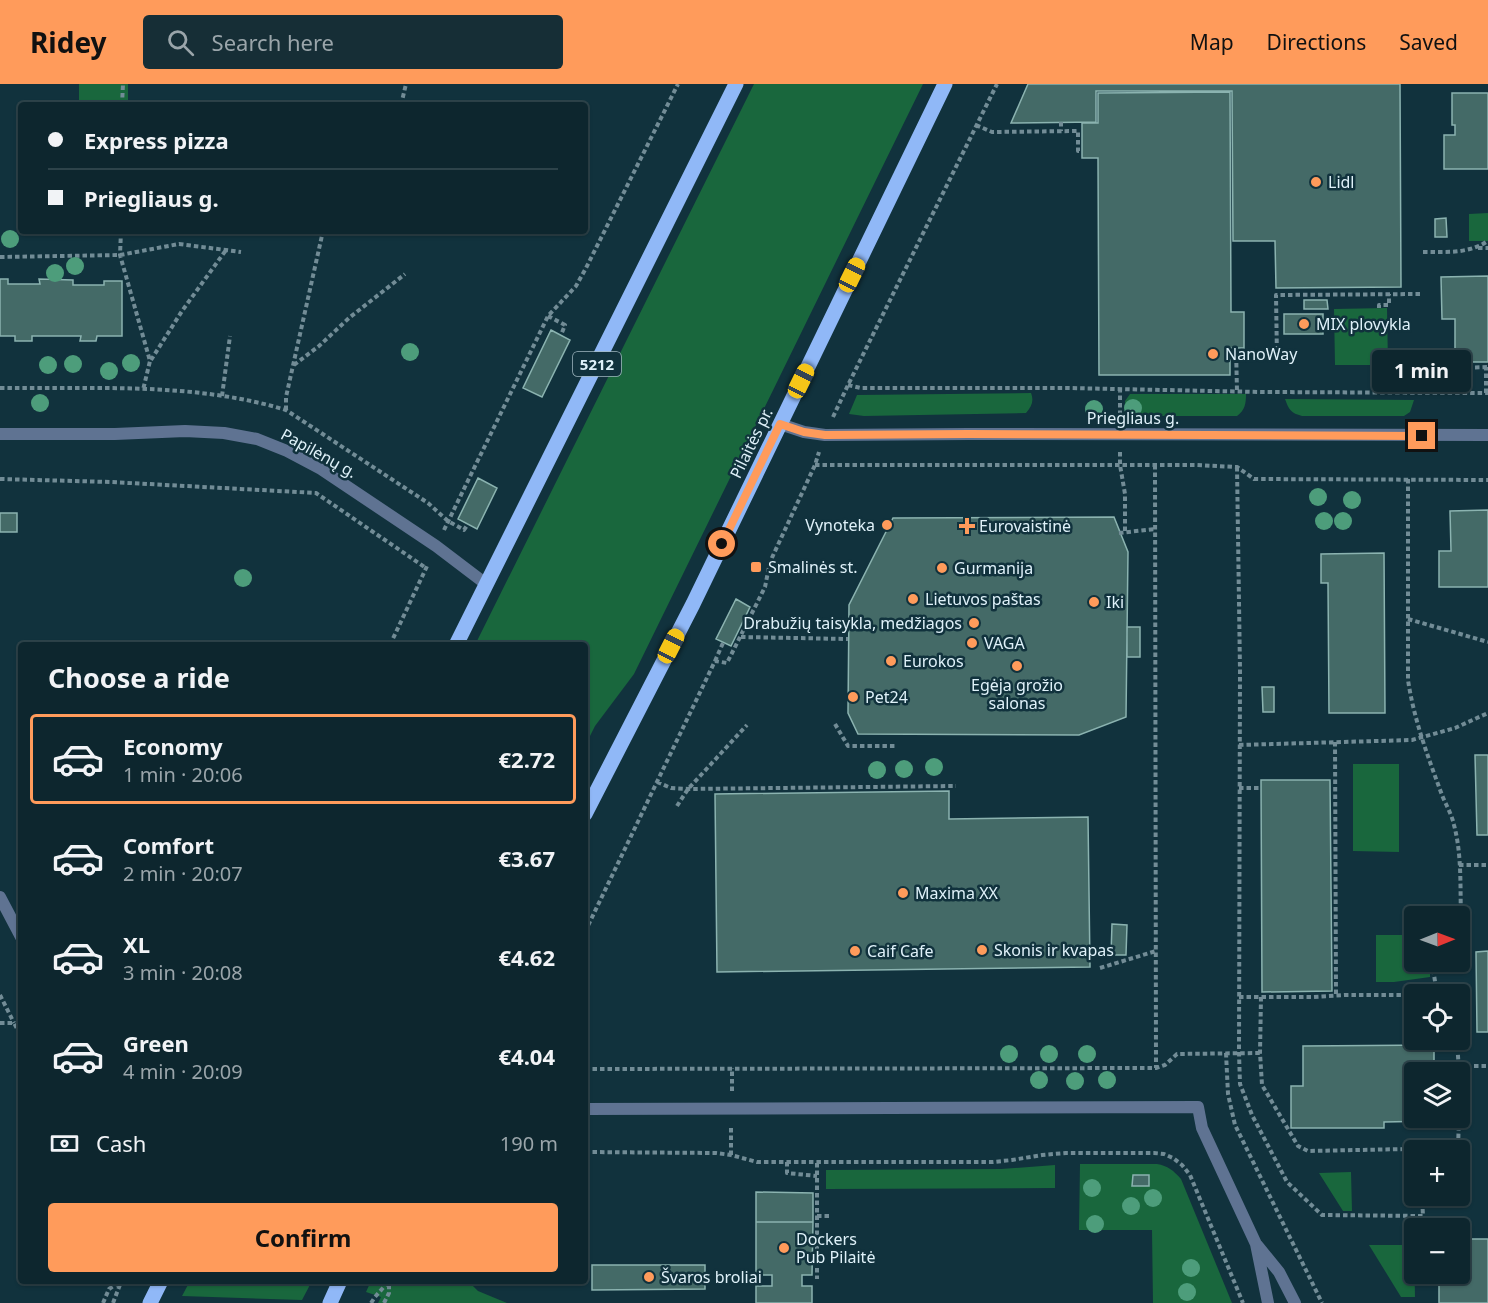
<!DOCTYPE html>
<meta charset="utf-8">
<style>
body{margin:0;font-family:"Noto Sans",sans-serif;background:#162e36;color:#f1f3f6;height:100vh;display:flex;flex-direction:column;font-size:22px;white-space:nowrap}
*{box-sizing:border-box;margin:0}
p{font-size:20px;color:#9aa5aa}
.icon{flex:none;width:33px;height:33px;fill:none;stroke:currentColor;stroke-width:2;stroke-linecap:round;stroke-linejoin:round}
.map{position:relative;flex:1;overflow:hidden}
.drawer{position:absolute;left:18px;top:558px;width:570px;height:642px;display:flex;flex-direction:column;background:#0d262e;border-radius:6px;box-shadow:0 2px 4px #0004,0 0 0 2px #2d434a}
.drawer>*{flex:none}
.top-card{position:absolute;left:18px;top:18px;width:570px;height:132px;border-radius:6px;box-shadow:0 2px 4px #0004,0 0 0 2px #2d434a;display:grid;align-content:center;height:132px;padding:0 30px;background:#0d262e}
.needle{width:39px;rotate:89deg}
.fabs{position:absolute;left:1404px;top:822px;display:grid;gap:12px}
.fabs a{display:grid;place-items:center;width:66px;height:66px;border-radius:6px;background:#0d262e;box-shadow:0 2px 4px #0004,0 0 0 2px #2d434a;font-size:30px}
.end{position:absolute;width:27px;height:27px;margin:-14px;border:8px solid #ff9b5b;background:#111;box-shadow:0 0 0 3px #111}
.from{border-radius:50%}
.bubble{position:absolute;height:42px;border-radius:6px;background:#0d262e;box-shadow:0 2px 4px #0004,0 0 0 2px #2d434a;font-size:20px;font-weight:700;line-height:42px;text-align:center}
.car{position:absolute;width:18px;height:36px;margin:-18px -9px;border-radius:8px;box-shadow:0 0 4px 2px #0007;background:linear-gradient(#f5c518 24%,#345 0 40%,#f5c518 0 76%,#345 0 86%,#f5c518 0)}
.top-card b{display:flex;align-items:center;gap:21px;height:57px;font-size:22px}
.top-card b+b{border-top:2px solid #2d434a}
.top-card i{width:15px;height:15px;background:#f1f3f6}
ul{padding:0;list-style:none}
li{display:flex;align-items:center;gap:18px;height:90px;margin:0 12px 9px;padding:0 18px;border:3px solid transparent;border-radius:6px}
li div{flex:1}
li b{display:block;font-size:22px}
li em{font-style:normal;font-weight:700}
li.selected{border-color:#ff9b5b}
li>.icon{width:54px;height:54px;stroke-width:1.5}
h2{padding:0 30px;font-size:27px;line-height:72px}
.pay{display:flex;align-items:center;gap:15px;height:66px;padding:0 30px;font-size:22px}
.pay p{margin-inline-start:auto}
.cta{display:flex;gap:12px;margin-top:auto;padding:12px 30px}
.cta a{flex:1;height:69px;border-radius:6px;background:#ff9b5b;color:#111;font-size:24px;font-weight:700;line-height:69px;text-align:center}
header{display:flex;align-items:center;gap:36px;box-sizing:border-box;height:84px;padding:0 30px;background:#ff9b5b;color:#111}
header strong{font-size:28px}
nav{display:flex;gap:33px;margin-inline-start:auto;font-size:21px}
.search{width:420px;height:54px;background:#162e36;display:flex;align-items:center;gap:15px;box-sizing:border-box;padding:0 21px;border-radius:6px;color:#9aa5aa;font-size:22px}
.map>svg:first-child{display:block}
.green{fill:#19673d}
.building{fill:#446a67;stroke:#8bb3b0;stroke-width:1.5}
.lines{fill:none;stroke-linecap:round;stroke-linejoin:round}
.path{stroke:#728c96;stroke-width:4;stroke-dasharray:4.5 3;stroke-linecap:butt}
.street{stroke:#5f7392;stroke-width:12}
.primary{stroke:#90b8f7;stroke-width:15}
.tree{fill:#4d9d7b}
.route{stroke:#ff9b5b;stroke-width:8}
.poi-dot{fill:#ff9b5b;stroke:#11323d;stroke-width:2}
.labels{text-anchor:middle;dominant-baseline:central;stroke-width:5;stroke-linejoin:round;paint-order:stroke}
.shield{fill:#11323d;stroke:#a1b8c1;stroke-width:1.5}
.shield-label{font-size:15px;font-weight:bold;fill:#dff1f9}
.poi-label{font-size:16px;fill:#dff1f9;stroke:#11323d;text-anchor:start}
.street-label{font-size:16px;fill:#dff1f9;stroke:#11323d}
</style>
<header>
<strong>Ridey</strong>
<div class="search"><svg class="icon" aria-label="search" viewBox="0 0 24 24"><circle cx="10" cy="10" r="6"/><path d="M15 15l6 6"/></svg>Search here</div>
<nav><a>Map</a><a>Directions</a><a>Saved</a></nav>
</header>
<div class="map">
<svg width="1488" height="1219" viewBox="0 0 1488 1219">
<rect width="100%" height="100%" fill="#11323d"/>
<path class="green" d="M 79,0 L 128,0 L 128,21 L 79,21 Z
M 754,0 L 923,0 L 634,590 L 595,642 L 585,662 L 585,561 L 475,561 Z
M 1488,129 L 1488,157 L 1469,157 L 1469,130 Z
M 1387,224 L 1388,281 L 1335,281 L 1334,225 Z
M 1031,309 C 1034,317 1032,322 1026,329 L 864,332 L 849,330 L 857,311 Z
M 1130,310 L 1246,310 C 1246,320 1245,326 1237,332 L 1125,332 L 1125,317 Z
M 1285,315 L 1414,316 L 1410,328 L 1404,332 L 1302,332 C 1291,329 1289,326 1285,315 Z
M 1353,680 L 1399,680 L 1399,768 L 1353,767 Z
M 1376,851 L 1414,851 L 1414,878 L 1430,878 L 1430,893 L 1394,898 L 1376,898 Z
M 1080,1080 L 1157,1080 C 1168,1082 1173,1086 1181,1095 L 1232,1219 L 1153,1219 L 1152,1146 L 1079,1146 Z
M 1055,1081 L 1055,1104 L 826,1105 L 826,1086 L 1001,1085 Z
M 1351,1088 L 1352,1127 L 1343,1127 L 1319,1089 Z
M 1369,1161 L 1414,1161 L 1415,1213 L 1401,1213 Z
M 190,1197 L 312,1197 L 302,1216 L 182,1212 Z
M 371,1197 L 468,1197 L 478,1207 L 507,1219 L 378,1219 L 381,1213 L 366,1208 Z"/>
<path class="building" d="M 1028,0 L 1400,0 L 1401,203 L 1276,204 L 1275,157 L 1233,157 L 1232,7 L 1096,7 L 1096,38 L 1011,39 Z
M 1230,8 L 1231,228 L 1244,228 L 1244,264 L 1230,264 L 1230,291 L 1099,291 L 1098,74 L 1082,74 L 1082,39 L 1098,39 L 1098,9 Z
M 1452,9 L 1488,9 L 1488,85 L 1444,85 L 1444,51 L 1455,51 L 1455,41 L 1452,41 Z
M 1446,134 L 1447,153 L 1435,153 L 1435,135 Z
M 1488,192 L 1488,278 L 1455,278 L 1455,235 L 1442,235 L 1441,193 Z
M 0,195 L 8,195 L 8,200 L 40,200 L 39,195 L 73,196 L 73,201 L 104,201 L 104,197 L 122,197 L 122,252 L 97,252 L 96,257 L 80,257 L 81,252 L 32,252 L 32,257 L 15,257 L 15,252 L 0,252 Z
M 1304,216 L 1327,216 L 1328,225 L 1304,225 Z
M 1284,230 L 1323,230 L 1323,250 L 1284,250 Z
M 551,246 L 570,256 L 542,313 L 523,304 Z
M 478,394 L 497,404 L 477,445 L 458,435 Z
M 1488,426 L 1488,503 L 1439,503 L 1439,467 L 1451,467 L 1450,427 Z
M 0,429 L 17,429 L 17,448 L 0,448 Z
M 1114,433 L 1128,468 L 1126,633 L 1079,651 L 858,650 L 848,629 L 849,521 L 893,434 Z
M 1384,469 L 1385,629 L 1329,629 L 1328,499 L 1321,499 L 1321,470 Z
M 736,515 L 750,523 L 731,562 L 716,555 Z
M 1127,543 L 1140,543 L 1140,573 L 1127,573 Z
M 1262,603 L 1274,603 L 1274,628 L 1263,628 Z
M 1475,671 L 1488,671 L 1488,751 L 1477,751 Z
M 1261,696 L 1330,696 L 1332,907 L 1262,908 Z
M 949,707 L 949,735 L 1088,733 L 1090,883 L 717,888 L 715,710 Z
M 1112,840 L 1127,841 L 1126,871 L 1111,871 Z
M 1488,867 L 1488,948 L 1477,948 L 1476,868 Z
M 1434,961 L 1434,988 L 1414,988 L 1414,1034 L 1434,1034 L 1434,1037 L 1384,1038 L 1384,1044 L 1291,1044 L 1291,1002 L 1303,1002 L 1303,962 Z
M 1133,1091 L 1149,1091 L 1149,1102 L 1132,1102 Z
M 756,1108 L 813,1109 L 813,1138 L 756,1138 Z
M 756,1138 L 813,1138 L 812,1191 L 802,1191 L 802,1202 L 812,1202 L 812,1219 L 756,1219 L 756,1202 L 772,1202 L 772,1191 L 756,1191 Z
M 1460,1155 L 1488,1155 L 1488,1219 L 1439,1219 L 1439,1190 L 1460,1190 Z
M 592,1181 L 705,1181 L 705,1205 L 592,1206 Z"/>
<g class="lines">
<path class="path" d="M 122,21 L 123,0
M 401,21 L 406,0
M 1061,38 L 1061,47
M 976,41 L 992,48 L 1078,47 L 1078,67 L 1082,67
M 121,147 L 120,171 L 150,277 L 143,306
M 1478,164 L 1488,164
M 1423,168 C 1446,168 1468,170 1488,157
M 0,173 L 120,171 L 179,160 L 241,168
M 1379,224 L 1379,221 L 1389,221 L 1389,210
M 548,232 L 565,241 L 561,251
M 1236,264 L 1237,307
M 1277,274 L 1276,211 L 1423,210
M 151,276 L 182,227 L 226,166
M 294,281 L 319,262 L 349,234 L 405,190
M 848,301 L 861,304 L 1067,304 L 1262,308 L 1488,309
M 0,304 C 95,305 194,298 286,326 L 428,419 L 448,437 L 464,446 L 468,440
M 1455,309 L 1455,284 L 1488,283
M 1486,309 L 1486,283
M 222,312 L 230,252
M 286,326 L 286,313 L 323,147
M 1120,331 L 1120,304
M 833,333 L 848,301 L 997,0
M 1120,368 L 1120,381 L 1125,410 L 1125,448
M 815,381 L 1195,381 L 1237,383 L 1254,395 L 1488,396
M 1155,381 L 1156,984
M 1237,383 L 1240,586 L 1239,969 L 1240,1000 L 1252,1031 L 1287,1098 L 1322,1131 L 1423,1132 L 1422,1112
M 0,395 L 111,398 L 316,409 L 426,484
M 1408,395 L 1408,596 C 1414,636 1428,673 1442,711 C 1446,721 1452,731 1454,741 C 1462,771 1460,803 1461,833 L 1460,833
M 444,446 L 548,232 L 576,202 L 586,184 L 678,0
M 1119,449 L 1155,445
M 1408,535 L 1488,558
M 741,553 L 848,555
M 390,561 L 428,480
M 715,577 L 723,559
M 835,640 L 848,662 L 896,662
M 1335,658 L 1336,912
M 1239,661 L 1412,656 L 1455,644 L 1488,629
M 657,698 L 671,704 L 688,705 L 956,702
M 1239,704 L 1261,704
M 677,722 L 688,705 L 747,641
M 1459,781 L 1488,781
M 585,848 L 715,577 L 727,579 L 765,503 L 770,478 L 815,381 L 819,368
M 1432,878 L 1437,910
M 1100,884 L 1156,867
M 0,911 L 14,939
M 1239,913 L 1313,913 L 1345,911 L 1414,911
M 1261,913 L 1260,969 L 1262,1001 L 1298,1062 L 1308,1067 L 1458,1064 L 1459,1034
M 0,939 L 14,939 L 21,952
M 1457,956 L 1459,988
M 1226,969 L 1228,1010 L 1235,1041 L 1322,1219
M 1459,982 L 1488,982
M 585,985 L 1156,984 L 1165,981 L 1177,970 L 1260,969
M 732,1007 L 732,984
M 1460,1018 L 1473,1018
M 585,1068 L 716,1069 L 731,1071 L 757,1078 L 993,1078 L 1012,1076 L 1042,1071 L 1066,1069 L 1154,1069 L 1164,1070 L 1173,1074 L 1182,1081 L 1190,1091 L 1243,1219
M 731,1071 L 731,1041
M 787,1078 L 787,1089 L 817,1092
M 817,1079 L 817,1195
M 817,1132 L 831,1132
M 1412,1132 L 1412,1161
M 103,1219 L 109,1205 L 121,1197
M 113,1219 L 121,1198
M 371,1219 L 375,1213 L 389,1197
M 384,1219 L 389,1209 L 389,1197"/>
<path class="street" d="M 780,340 L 804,348 L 825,351 L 969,350 L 1488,351
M 0,350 L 115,350 L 185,347 L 224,349 L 257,355 L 287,367 L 321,385 L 436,462 L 486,500
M 0,813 L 21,853
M 585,1025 L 1198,1023 L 1202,1044 L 1256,1160 L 1268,1219
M 1257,1161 L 1279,1188 L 1295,1219"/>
<path class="primary" d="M 456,561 L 736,0
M 585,730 L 693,520 L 945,0
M 150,1219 L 161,1197
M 330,1219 L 340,1197"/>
</g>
<g class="tree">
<circle cx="10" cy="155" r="9"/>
<circle cx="75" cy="182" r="9"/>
<circle cx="55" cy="189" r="9"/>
<circle cx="410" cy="268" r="9"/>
<circle cx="131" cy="279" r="9"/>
<circle cx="73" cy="280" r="9"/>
<circle cx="48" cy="281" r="9"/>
<circle cx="109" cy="287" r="9"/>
<circle cx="40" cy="319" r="9"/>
<circle cx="1133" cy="324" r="9"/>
<circle cx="1094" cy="325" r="9"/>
<circle cx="1318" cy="413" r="9"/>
<circle cx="1352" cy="416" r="9"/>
<circle cx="1324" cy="437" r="9"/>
<circle cx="1343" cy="437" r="9"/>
<circle cx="243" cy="494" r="9"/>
<circle cx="934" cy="683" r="9"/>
<circle cx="904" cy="685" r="9"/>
<circle cx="877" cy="686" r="9"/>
<circle cx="1009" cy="970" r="9"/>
<circle cx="1049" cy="970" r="9"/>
<circle cx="1087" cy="970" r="9"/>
<circle cx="1039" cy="996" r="9"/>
<circle cx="1107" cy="996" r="9"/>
<circle cx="1075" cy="997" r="9"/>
<circle cx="1092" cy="1104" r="9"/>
<circle cx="1153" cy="1114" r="9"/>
<circle cx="1131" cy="1122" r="9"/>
<circle cx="1095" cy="1140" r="9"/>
<circle cx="1191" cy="1184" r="9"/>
<circle cx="1187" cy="1208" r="9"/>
</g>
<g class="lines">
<path class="route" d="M 722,460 L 780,340 L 804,348 L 825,351 L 969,350 L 1422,352"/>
</g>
<g class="poi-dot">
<circle cx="1316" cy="98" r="6"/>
<circle cx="1304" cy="240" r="6"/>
<circle cx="1213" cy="270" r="6"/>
<circle cx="887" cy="441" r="6"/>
<path d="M964 433h6v6h6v6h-6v6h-6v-6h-6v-6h6z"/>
<rect x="750" y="477" width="12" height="12" rx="3"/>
<circle cx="942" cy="484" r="6"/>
<circle cx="913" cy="515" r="6"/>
<circle cx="1094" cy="518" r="6"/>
<circle cx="974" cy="539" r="6"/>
<circle cx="972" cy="559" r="6"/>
<circle cx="891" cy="577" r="6"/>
<circle cx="1017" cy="582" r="6"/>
<circle cx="853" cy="613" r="6"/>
<circle cx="903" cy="809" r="6"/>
<circle cx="982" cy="866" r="6"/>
<circle cx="855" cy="867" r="6"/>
<circle cx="784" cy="1164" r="6"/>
<circle cx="649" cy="1193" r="6"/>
</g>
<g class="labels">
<rect class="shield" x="573" y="268" width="48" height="24" rx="4.5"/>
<g class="shield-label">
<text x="597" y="280">5212</text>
</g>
<g class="poi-label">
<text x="1328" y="98">Lidl</text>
<text x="1316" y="240">MIX plovykla</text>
<text x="1225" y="270">NanoWay</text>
<text x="875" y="441" text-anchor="end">Vynoteka</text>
<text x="979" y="442">Eurovaistinė</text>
<text x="768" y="483">Smalinės st.</text>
<text x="954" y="484">Gurmanija</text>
<text x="925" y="515">Lietuvos paštas</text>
<text x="1106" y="518">Iki</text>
<text x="962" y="539" text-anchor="end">Drabužių taisykla, medžiagos</text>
<text x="984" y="559">VAGA</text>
<text x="903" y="577">Eurokos</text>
<text x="1017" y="601" text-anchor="middle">Egėja grožio<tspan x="1017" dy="18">salonas</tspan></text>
<text x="865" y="613">Pet24</text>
<text x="915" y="809">Maxima XX</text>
<text x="994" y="866">Skonis ir kvapas</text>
<text x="867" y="867">Caif Cafe</text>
<text x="796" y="1155">Dockers<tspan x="796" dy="18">Pub Pilaitė</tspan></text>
<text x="661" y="1193">Švaros broliai</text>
</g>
<g class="street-label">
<text x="1133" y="334">Priegliaus g.</text>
<text transform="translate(751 359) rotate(-64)">Pilaitės pr.</text>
<text transform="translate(319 369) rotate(29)">Papilėnų g.</text>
</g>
</g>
</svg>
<div class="fabs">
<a><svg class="needle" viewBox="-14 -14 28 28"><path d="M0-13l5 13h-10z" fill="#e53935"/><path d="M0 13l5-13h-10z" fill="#9aa5aa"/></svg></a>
<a><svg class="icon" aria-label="locate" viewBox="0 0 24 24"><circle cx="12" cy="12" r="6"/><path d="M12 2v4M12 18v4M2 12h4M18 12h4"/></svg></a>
<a><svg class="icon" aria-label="layers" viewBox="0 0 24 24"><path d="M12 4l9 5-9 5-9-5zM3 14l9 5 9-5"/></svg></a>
<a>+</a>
<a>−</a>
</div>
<i class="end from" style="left:722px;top:460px"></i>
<i class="end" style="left:1422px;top:352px"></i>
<div class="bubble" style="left:1372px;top:266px;width:99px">1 min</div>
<i class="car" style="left:852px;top:191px;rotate:26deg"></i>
<i class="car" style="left:801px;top:297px;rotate:26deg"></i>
<i class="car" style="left:671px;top:562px;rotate:27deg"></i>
<div class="top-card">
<b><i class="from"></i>Express pizza</b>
<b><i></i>Priegliaus g.</b>
</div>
<section class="drawer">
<h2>Choose a ride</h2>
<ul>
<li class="selected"><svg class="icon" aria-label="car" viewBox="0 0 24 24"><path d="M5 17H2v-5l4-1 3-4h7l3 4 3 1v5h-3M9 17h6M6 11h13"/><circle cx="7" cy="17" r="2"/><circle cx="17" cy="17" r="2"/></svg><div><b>Economy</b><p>1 min · 20:06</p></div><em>€2.72</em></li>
<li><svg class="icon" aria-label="car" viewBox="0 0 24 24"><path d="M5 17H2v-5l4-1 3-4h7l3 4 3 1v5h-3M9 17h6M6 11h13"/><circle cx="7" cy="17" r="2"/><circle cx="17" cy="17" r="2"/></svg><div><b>Comfort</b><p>2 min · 20:07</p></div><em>€3.67</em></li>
<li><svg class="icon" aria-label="car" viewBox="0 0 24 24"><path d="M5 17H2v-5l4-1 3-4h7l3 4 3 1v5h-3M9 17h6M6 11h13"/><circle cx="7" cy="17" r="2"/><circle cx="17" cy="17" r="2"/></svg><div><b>XL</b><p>3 min · 20:08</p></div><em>€4.62</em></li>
<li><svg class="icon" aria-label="car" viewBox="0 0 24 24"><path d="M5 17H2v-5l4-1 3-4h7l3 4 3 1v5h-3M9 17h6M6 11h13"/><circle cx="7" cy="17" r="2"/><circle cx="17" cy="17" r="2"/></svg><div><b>Green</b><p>4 min · 20:09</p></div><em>€4.04</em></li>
</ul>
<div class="pay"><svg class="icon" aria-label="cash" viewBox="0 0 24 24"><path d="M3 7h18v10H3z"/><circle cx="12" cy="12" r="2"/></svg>Cash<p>190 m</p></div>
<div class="cta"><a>Confirm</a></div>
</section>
</div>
